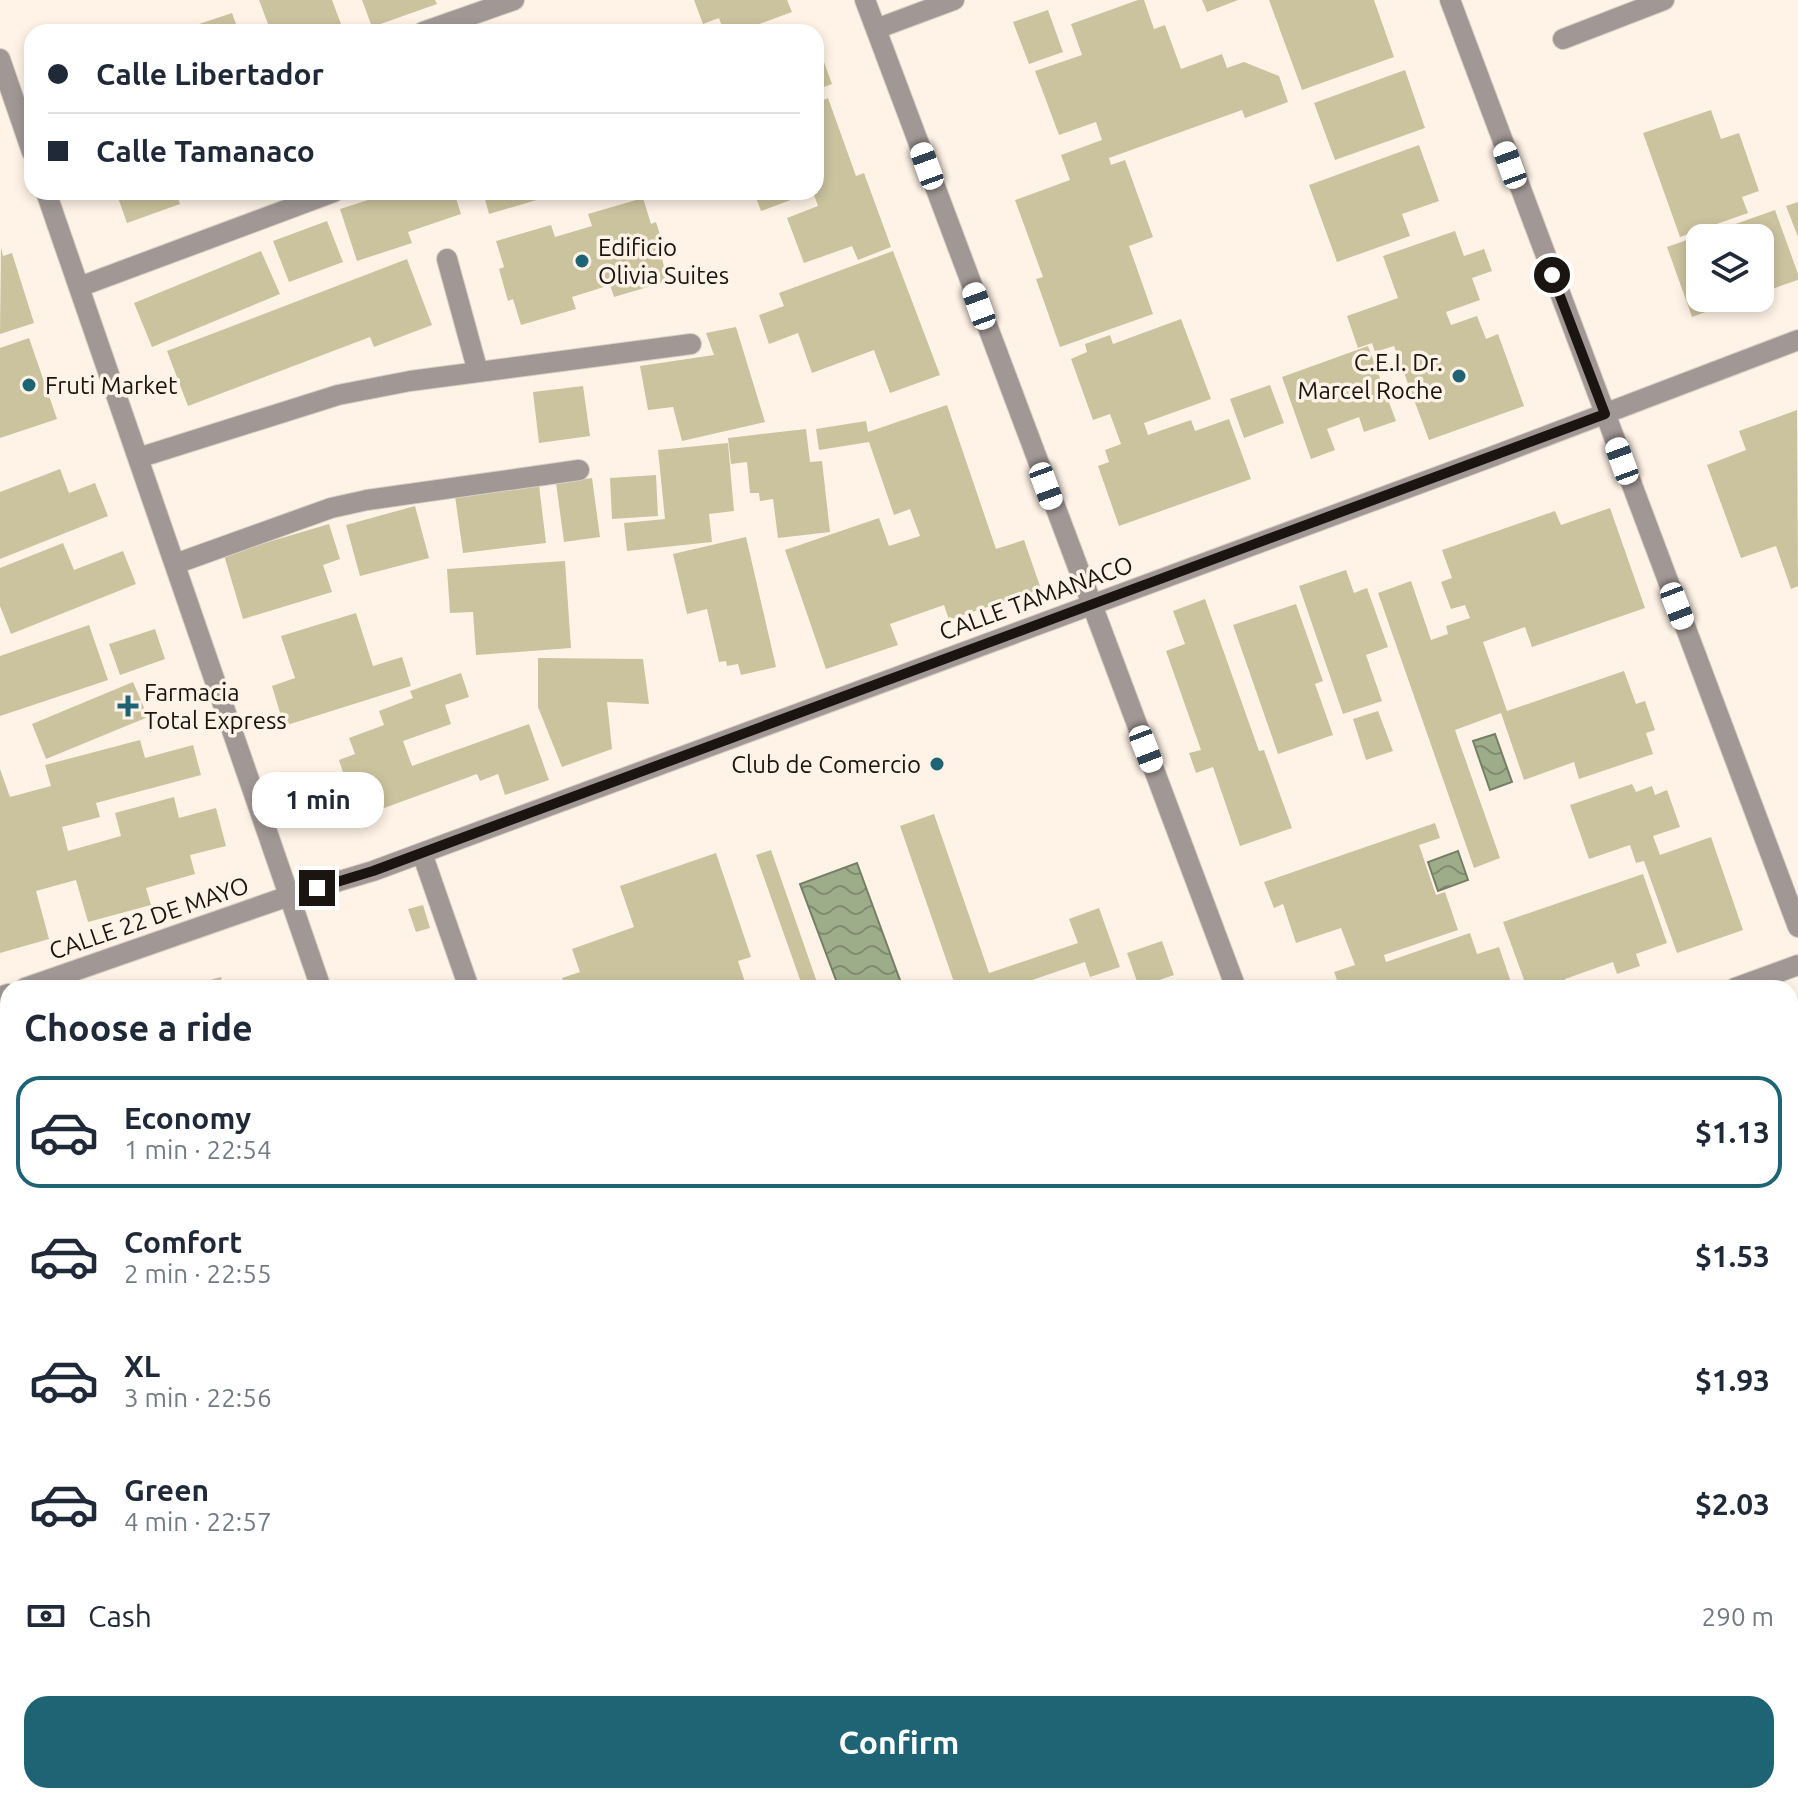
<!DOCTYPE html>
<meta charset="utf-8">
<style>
body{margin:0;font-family:Ubuntu,sans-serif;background:#f6f6f7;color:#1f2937;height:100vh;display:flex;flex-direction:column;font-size:30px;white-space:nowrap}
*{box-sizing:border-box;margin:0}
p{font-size:26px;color:#747a83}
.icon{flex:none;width:44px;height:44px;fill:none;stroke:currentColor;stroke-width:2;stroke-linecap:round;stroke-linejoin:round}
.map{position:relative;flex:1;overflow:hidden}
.drawer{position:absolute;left:0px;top:980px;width:1798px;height:824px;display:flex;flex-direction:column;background:#fff;border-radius:24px 24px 0 0;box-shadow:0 4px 12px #0003}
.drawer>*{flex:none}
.banner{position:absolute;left:24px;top:24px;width:800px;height:176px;border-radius:24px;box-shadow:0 4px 12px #0003;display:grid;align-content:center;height:176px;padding:0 24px;background:#fff}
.buttons{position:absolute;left:1686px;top:224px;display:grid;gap:16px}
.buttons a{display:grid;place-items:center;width:88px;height:88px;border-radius:16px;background:#fff;box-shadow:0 4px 12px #0003;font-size:40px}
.end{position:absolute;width:36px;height:36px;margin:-18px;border:10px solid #1a1510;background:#fff;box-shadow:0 0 0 4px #fff}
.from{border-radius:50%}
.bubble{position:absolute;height:56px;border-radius:24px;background:#fff;box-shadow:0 4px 12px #0003;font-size:26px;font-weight:600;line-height:56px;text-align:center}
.car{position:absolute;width:24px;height:48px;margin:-24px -12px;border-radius:10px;box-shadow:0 0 6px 2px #0007;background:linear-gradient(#fff 24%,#345 0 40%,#fff 0 76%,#345 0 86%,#fff 0)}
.banner b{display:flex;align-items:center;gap:28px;height:76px;font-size:30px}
.banner b+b{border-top:2px solid #e0e1e3}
.banner i{width:20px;height:20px;background:#1f2937}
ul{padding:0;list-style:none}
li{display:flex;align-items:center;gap:24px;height:112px;margin:0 16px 12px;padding:0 8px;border:4px solid transparent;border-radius:24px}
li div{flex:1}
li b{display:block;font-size:30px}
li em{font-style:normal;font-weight:600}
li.selected{border-color:#1e6475}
li>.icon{width:72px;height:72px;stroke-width:1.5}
h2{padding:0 24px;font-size:36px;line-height:96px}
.pay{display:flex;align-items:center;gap:20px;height:88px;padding:0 24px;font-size:30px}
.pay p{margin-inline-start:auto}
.primary-button{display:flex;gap:16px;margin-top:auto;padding:16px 24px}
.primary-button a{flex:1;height:92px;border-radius:24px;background:#1e6475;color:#fff;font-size:32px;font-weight:600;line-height:92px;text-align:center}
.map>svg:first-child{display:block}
.water{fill:url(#water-waves);stroke:#767f65;stroke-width:2}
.building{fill:#cbc39e}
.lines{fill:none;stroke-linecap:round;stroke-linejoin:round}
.minor-casing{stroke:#dacfc5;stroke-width:22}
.minor{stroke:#a19895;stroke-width:20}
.route{stroke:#1a1510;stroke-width:10}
.poi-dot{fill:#1e6475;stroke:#fff3e7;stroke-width:3}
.labels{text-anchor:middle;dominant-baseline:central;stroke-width:7;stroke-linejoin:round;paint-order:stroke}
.poi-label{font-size:24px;fill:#1a1510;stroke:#fff3e7;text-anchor:start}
.street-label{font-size:24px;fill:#1a1510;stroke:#fff3e7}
</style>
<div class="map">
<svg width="1798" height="1804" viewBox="0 0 1798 1804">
<defs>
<pattern id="water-waves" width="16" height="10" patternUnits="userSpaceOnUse" patternTransform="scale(2)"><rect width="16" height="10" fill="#9dad8a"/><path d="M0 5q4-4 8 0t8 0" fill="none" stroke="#7f8c6f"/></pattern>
</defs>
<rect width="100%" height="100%" fill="#fff3e7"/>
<path class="water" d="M 1495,734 L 1512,782 L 1490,790 L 1473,741 Z
M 1458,851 L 1468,880 L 1438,891 L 1428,862 Z
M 857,863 L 901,983 L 888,988 L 839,988 L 800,884 Z"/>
<path class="building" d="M 259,0 L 332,0 L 344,32 L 271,32 Z
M 362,0 L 435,0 L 437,4 L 372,27 Z
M 694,0 L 787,0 L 792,12 L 737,32 L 724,32 L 719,18 L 703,24 Z
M 1138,0 L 1144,0 L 1154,29 L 1165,25 L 1181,69 L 1222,54 L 1227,68 L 1244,62 L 1279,76 L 1288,102 L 1245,118 L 1242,110 L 1109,158 L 1111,165 L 1125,160 L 1153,237 L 1129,246 L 1153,314 L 1060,347 L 1036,279 L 1043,277 L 1015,200 L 1070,180 L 1061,155 L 1102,140 L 1096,122 L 1059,135 L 1035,71 L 1082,55 L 1071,24 Z
M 1202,0 L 1238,0 L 1207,12 Z
M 1269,0 L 1374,0 L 1394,57 L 1302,90 Z
M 1048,10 L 1063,52 L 1029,64 L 1013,22 Z
M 232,13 L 239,32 L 178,32 L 178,31 Z
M 816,40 L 832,84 L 816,90 Z
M 1405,70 L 1425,128 L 1335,160 L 1314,103 Z
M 828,98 L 856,176 L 864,173 L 891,247 L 858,260 L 852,246 L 804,263 L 787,218 L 818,206 L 813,192 L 816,192 L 816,103 Z
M 1711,110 L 1721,139 L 1739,133 L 1759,191 L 1742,197 L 1748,213 L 1680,237 L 1643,133 Z
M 1419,145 L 1439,201 L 1402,214 L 1410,236 L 1337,262 L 1309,185 Z
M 116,192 L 176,192 L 180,204 L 127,223 Z
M 393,192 L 454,192 L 461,214 L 408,232 L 412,243 L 357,261 L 340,209 Z
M 483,192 L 560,192 L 560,193 L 489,214 Z
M 754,192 L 812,192 L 761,211 Z
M 643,198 L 651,224 L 656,222 L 666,254 L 661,255 L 668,281 L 614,297 L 610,285 L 572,297 L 576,309 L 521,325 L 513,299 L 508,301 L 499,269 L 504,267 L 496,241 L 551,225 L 555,237 L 592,226 L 588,214 Z
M 1798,202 L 1798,237 L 1786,206 Z
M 1775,210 L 1798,274 L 1798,280 L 1760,293 L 1760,238 L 1731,238 L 1727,227 Z
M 327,221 L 343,262 L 289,282 L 273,241 Z
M 1715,230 L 1718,238 L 1700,238 L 1700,298 L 1743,298 L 1692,317 L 1667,247 Z
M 1455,231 L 1464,256 L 1484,249 L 1492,271 L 1472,278 L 1480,300 L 1446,312 L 1451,325 L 1477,316 L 1486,339 L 1498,334 L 1524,406 L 1429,440 L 1394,346 L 1375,352 L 1372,343 L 1358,348 L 1347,316 L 1398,298 L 1383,256 Z
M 1,247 L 3,256 L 12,253 L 34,323 L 0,334 Z
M 261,251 L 280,294 L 152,347 L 134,303 Z
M 893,251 L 940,375 L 890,393 L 874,350 L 812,373 L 798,333 L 769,344 L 759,315 L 784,306 L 779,293 Z
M 407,259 L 432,325 L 374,347 L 370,337 L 188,406 L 167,351 Z
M 1181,319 L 1211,399 L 1144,423 L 1148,435 L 1191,420 L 1195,431 L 1229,419 L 1251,479 L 1119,526 L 1098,466 L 1109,462 L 1105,450 L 1121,444 L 1110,414 L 1093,420 L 1071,359 L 1087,352 L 1085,344 L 1110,335 L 1113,344 Z
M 736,327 L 765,422 L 682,441 L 673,407 L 648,410 L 640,366 L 714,355 L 706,333 Z
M 29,338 L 57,419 L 0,438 L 0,348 Z
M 1368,346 L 1396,421 L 1364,432 L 1359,417 L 1327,429 L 1335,450 L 1311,459 L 1282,377 Z
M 1270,385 L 1284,423 L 1244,438 L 1230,399 Z
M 583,386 L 590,436 L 539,443 L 533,392 Z
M 947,405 L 996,549 L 1024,540 L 1041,589 L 949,620 L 944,605 L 890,624 L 898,645 L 826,669 L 785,550 L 879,518 L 889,546 L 920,536 L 910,509 L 894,515 L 869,442 L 819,450 L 816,429 L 866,421 L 868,432 Z
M 1797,410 L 1798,586 L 1791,589 L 1776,546 L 1741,558 L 1707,465 L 1746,450 L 1739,431 Z
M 806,429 L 810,462 L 822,461 L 830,532 L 778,538 L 773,499 L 760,501 L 759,493 L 750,493 L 747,462 L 731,464 L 728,438 Z
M 728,443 L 734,511 L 709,514 L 712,542 L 627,551 L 624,523 L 665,519 L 658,450 Z
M 60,469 L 69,493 L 95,483 L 108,516 L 0,559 L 0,492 Z
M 656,475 L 658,516 L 612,519 L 610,478 Z
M 592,478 L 600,537 L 564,542 L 556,483 Z
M 539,485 L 546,543 L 463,553 L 455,496 Z
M 415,506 L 429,558 L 360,576 L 346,525 Z
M 1610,508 L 1645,608 L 1532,647 L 1525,627 L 1483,642 L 1507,711 L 1624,671 L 1636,704 L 1645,701 L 1655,730 L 1646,733 L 1653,754 L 1579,779 L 1574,762 L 1524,780 L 1501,713 L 1455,730 L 1500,858 L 1474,868 L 1378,593 L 1411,581 L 1431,640 L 1448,634 L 1446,626 L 1470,618 L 1465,605 L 1451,609 L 1441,582 L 1452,578 L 1442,550 L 1555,511 L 1561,525 Z
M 329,524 L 340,559 L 323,565 L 332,592 L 243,619 L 224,555 Z
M 746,537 L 776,667 L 741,675 L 738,664 L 727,666 L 726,661 L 719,662 L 707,609 L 687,614 L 673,554 Z
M 63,543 L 74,570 L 123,551 L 136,584 L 11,634 L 0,606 L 0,568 Z
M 565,561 L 571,648 L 476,655 L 473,612 L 450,613 L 447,569 Z
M 1346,570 L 1354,593 L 1367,588 L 1388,647 L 1366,655 L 1382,701 L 1343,714 L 1299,586 Z
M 1205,599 L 1259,751 L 1264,750 L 1292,828 L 1240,846 L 1213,767 L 1196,773 L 1189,753 L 1201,750 L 1166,651 L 1185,644 L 1173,611 Z
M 1296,604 L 1323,681 L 1315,684 L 1333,735 L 1278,754 L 1233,625 Z
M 356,613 L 373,666 L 402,657 L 411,686 L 284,726 L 272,686 L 295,678 L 281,636 Z
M 89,625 L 108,680 L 0,716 L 0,656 Z
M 155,629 L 165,659 L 120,675 L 109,644 Z
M 538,658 L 643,659 L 649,704 L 607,702 L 612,749 L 562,767 L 538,707 Z
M 461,673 L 469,697 L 445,705 L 451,724 L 403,741 L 412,766 L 529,724 L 549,780 L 505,795 L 498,774 L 480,781 L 477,774 L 376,811 L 370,793 L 352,800 L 339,760 L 355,754 L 349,738 L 384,725 L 379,711 L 413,698 L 410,691 Z
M 133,682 L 148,717 L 46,759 L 32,724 Z
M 1378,711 L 1393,751 L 1366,760 L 1353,719 Z
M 140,740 L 145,758 L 193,745 L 201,775 L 96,803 L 100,817 L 62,827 L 68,851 L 121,836 L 115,813 L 174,797 L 179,818 L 216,808 L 226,846 L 190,855 L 195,874 L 146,888 L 151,905 L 88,922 L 76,880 L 36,891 L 49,939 L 0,953 L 0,769 L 10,797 L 51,786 L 45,765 Z
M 1632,784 L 1636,792 L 1652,786 L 1655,795 L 1667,790 L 1680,827 L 1653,836 L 1660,855 L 1711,837 L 1743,930 L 1677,953 L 1644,861 L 1636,863 L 1630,845 L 1589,859 L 1570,805 Z
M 934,814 L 989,973 L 1078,943 L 1069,919 L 1099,908 L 1120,967 L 1090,977 L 1085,962 L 1009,988 L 956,988 L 900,826 Z
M 1435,823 L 1440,838 L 1419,845 L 1436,895 L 1445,892 L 1458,930 L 1384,955 L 1386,962 L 1470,933 L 1477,954 L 1499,947 L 1513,988 L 1413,988 L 1410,982 L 1393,988 L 1340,988 L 1334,972 L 1355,965 L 1341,928 L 1296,943 L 1283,904 L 1274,908 L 1264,882 Z
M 771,850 L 819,988 L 803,988 L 756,855 Z
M 716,853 L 751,957 L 738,961 L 747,988 L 566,988 L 562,978 L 580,972 L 572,949 L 634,927 L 620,886 Z
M 1643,874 L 1667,943 L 1636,954 L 1640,966 L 1617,974 L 1613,962 L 1565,979 L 1568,988 L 1527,988 L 1503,922 Z
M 423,905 L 430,928 L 416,932 L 408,909 Z
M 1162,941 L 1174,975 L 1139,987 L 1127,953 Z
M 221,977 L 223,988 L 183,988 L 183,987 Z
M 8,1047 L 8,1159 L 0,1161 L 0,1050 Z
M 1798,1134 L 1798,1291 L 1790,1294 L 1790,1137 Z
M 0,1243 L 8,1264 L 8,1300 L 0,1303 Z
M 1798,1310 L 1798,1421 L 1790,1401 L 1790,1313 Z
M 8,1371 L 8,1563 L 0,1566 L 0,1482 L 5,1480 L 0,1467 L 0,1444 L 6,1441 L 0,1425 L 0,1374 Z
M 8,1683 L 8,1739 L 0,1742 L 0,1686 Z
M 1790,1713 L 1798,1741 L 1798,1790 L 1790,1792 Z
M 8,1763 L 8,1796 L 126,1796 L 128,1802 L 121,1804 L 4,1804 L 0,1792 L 0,1766 Z
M 215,1796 L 335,1796 L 337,1804 L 217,1804 Z
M 370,1796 L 420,1796 L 421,1797 L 397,1804 L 373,1804 Z
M 457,1796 L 529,1796 L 531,1804 L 434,1804 Z
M 809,1796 L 889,1796 L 889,1797 L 866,1804 L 812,1804 Z
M 973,1796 L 1050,1796 L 1050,1797 L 1028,1804 L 976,1804 Z
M 1215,1796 L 1284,1796 L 1287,1804 L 1217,1804 Z
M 1297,1796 L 1384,1796 L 1387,1804 L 1300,1804 Z
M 1399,1796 L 1502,1796 L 1505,1804 L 1402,1804 Z
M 1603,1796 L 1665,1796 L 1668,1804 L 1606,1804 Z
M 1681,1796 L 1746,1796 L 1749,1804 L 1684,1804 Z"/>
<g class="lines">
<g class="minor-casing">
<path id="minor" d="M 865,0 L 1236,988
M 1450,0 L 1798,927
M 876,29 L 954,0
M 423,32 L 514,0
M 1563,39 L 1664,0
M 0,59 L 32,152
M 46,192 L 321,988
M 447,259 L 478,372
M 79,287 L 334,192
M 138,458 L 338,395 L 410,381 L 691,344
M 175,564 L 331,508 L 367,500 L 579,470
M 422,853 L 469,988
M 25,988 L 289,896 L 373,871 L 1491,457 L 1798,340
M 1735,988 L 1798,965
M 0,997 L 8,994
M 0,1638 L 8,1635
M 599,1796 L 602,1804 L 626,1796
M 1540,1796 L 1543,1804"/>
</g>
<use href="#minor" class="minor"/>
</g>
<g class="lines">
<path class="route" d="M 317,888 L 373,871 L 1605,414 L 1552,275"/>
</g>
<g class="poi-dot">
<circle cx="582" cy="261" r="8"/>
<circle cx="1459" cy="376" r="8"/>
<circle cx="29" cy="385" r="8"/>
<path d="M124 694h8v8h8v8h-8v8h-8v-8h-8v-8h8z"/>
<circle cx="937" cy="764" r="8"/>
</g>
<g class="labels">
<g class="poi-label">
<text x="598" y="247">Edificio<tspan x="598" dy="28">Olivia Suites</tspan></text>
<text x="1443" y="362" text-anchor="end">C.E.I. Dr.<tspan x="1443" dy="28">Marcel Roche</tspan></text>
<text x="45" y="385">Fruti Market</text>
<text x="144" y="692">Farmacia<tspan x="144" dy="28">Total Express</tspan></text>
<text x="921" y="764" text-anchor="end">Club de Comercio</text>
</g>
<g class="street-label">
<text transform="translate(1036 598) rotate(-20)">CALLE TAMANACO</text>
<text transform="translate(149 918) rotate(-19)">CALLE 22 DE MAYO</text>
</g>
</g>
</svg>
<div class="buttons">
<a><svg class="icon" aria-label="layers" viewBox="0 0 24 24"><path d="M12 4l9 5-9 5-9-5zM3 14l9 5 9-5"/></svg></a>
</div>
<i class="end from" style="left:1552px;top:275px"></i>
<i class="end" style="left:317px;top:888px"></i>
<div class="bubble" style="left:252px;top:772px;width:132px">1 min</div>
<i class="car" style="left:1510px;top:165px;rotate:340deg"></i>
<i class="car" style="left:927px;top:166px;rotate:340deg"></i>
<i class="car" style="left:979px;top:306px;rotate:340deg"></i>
<i class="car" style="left:1622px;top:461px;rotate:340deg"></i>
<i class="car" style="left:1046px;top:486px;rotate:160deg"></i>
<i class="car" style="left:1677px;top:606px;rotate:159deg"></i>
<i class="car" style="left:1146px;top:749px;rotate:159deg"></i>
<div class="banner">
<b><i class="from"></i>Calle Libertador</b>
<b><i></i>Calle Tamanaco</b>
</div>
<section class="drawer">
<h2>Choose a ride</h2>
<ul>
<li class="selected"><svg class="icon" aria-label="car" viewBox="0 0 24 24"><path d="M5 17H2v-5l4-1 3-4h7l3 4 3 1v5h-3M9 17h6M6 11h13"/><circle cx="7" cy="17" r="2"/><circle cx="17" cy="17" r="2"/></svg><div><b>Economy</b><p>1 min · 22:54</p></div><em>$1.13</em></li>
<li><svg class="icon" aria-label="car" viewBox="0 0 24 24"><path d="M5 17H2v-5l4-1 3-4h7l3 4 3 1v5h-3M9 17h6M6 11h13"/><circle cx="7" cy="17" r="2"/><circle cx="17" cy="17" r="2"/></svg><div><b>Comfort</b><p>2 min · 22:55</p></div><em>$1.53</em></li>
<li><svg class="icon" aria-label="car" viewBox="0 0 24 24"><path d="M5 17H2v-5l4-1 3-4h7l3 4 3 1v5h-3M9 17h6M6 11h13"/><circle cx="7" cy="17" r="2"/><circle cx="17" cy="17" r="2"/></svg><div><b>XL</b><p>3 min · 22:56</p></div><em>$1.93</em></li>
<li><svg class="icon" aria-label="car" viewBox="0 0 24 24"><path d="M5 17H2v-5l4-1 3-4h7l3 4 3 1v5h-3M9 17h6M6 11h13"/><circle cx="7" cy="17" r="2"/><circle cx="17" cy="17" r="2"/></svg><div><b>Green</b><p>4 min · 22:57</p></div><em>$2.03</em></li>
</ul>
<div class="pay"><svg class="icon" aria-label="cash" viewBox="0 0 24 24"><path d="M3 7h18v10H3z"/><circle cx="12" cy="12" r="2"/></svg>Cash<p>290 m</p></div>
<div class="primary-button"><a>Confirm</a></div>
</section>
</div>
